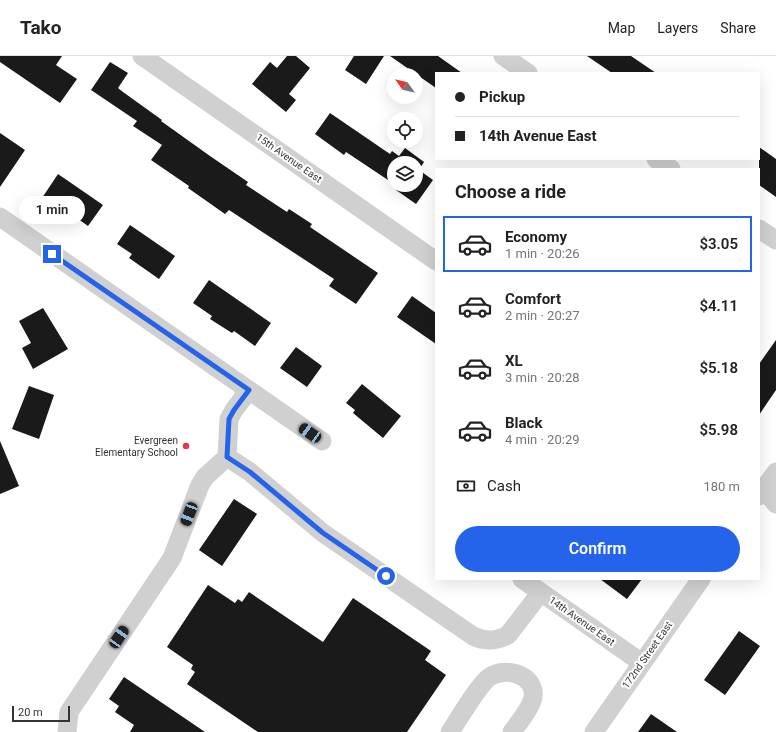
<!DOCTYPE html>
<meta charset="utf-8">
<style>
body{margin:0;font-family:Roboto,sans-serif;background:#f6f6f6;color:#222;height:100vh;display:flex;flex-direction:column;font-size:15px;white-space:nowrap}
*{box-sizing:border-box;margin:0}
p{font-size:13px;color:#767676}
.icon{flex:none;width:22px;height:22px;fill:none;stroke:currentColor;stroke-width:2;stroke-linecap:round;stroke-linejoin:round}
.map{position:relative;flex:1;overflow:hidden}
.side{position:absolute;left:435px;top:112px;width:325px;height:412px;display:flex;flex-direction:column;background:#fff;border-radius:0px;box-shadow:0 4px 16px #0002}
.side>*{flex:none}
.top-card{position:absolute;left:435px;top:16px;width:325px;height:88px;border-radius:0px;box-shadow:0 4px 16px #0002;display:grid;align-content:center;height:88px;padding:0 20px;background:#fff}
.needle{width:26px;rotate:304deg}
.fabs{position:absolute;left:387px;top:12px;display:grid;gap:8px}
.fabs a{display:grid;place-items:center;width:36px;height:36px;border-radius:50%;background:#fff;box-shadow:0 4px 16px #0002;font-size:20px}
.scale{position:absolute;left:12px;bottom:10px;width:58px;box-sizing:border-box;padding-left:4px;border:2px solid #333;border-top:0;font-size:11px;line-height:14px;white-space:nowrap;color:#333;-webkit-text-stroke:3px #fff;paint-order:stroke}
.end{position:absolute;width:18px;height:18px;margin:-9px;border:5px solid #2563eb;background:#fff;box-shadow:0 0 0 2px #fff}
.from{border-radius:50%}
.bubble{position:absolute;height:28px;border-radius:14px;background:#fff;box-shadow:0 4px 16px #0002;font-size:13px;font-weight:600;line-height:28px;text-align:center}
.car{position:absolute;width:12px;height:24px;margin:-12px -6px;border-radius:5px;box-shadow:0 0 3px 1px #0007;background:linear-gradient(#222 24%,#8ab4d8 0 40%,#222 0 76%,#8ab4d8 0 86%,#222 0)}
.top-card b{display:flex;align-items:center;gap:14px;height:38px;font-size:15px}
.top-card b+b{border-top:1px solid #e0e0e0}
.top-card i{width:10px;height:10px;background:#222}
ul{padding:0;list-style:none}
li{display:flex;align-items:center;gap:12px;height:56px;margin:0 8px 6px;padding:0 12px;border:2px solid transparent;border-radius:0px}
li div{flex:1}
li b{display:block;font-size:15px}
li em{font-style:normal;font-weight:600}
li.current{border-color:#2563eb}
li>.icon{width:36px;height:36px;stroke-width:1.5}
h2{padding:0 20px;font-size:18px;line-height:48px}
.pay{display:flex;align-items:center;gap:10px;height:44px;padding:0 20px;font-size:15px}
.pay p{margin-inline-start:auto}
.cta{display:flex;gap:8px;margin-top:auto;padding:8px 20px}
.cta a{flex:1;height:46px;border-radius:24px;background:#2563eb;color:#fff;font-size:16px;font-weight:600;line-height:46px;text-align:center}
header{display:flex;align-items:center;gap:24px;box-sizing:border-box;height:56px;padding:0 20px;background:#fff;border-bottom:1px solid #e0e0e0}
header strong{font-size:19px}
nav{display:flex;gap:22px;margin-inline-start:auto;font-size:14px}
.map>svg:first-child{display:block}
.building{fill:#1a1a1a}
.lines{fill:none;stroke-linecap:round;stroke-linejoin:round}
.minor{stroke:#d0d0d0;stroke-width:19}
.route{stroke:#2563eb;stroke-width:5}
.poi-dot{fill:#e63946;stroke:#fff;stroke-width:1.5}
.labels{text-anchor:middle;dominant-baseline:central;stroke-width:4;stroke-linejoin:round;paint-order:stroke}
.street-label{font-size:10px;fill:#333;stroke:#fff}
.poi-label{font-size:10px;fill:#333;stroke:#fff;text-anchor:end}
</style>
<header>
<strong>Tako</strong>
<nav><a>Map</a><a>Layers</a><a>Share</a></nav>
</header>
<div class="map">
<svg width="776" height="676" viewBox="0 0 776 676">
<rect width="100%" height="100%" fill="#fff"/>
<path class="building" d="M 0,0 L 62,0 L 56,9 L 77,23 L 60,47 L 0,6 Z
M 287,0 L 296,0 L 310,12 L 289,38 L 296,44 L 286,56 L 252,28 L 270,6 L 277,12 Z
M 354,0 L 384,0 L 366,28 L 345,14 Z
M 390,0 L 438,0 L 462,17 L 436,17 L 436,32 Z
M 587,0 L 631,0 L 656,17 L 612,17 Z
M 110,6 L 128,17 L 118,32 L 123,36 L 162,64 L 161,65 L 210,100 L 248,126 L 246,129 L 287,156 L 289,153 L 312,168 L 310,171 L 378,217 L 356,248 L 329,230 L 334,223 L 229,154 L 225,158 L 188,132 L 189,130 L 151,104 L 162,89 L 133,70 L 137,65 L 91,34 Z
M 330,57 L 390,98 L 392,95 L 399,100 L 405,92 L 424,106 L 419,114 L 433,124 L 416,148 L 396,134 L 398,131 L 395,129 L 416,129 L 416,107 L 394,107 L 394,128 L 346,96 L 344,99 L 315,78 Z
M 0,77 L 25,94 L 0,131 Z
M 759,91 L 776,103 L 776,141 L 759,129 Z
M 58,118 L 103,149 L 88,170 L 74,160 L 72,162 L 42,142 Z
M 130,169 L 175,200 L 159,223 L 129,202 L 132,198 L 117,188 Z
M 209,224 L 271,267 L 255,290 L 234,275 L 232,277 L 210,263 L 212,260 L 193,247 Z
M 412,240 L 436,257 L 436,288 L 397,261 Z
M 43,252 L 68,293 L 33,313 L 22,292 L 31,287 L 19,265 Z
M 776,284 L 776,334 L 759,359 L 759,308 Z
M 296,291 L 322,310 L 307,331 L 280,312 Z
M 362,328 L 401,360 L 383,382 L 353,357 L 355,354 L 346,347 Z
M 29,330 L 54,339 L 39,383 L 12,373 Z
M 0,385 L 19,430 L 0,438 Z
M 234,443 L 257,458 L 222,510 L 199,494 Z
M 600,523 L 642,523 L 627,543 Z
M 208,529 L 235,547 L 238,543 L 242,546 L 249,536 L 323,586 L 353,542 L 431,595 L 425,604 L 446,619 L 407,676 L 258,676 L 187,628 L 195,616 L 191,613 L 193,609 L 167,591 Z
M 739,575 L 760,590 L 725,639 L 704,624 Z
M 124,621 L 205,676 L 130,676 L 134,669 L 115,656 L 119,650 L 109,643 Z
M 651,658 L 677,676 L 638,676 Z"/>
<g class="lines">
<path class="minor" d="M 142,0 L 436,205
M 503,0 L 528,17
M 656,103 L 671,113
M 0,161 L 322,385
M 759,173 L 776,184
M 249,334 L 234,354 L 229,363 L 227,401 L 250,416 L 323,477 L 473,580 C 486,586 496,585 508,579 L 541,536
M 759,430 L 764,433 L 776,448
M 759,440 L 776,416
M 522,523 L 642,607
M 67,676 L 69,656 L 172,502 L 200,429 L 205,421 L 227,401
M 450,676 C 458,664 481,625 491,620 C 510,609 540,623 532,645 C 528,656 519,666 512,676
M 594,676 L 701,523"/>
</g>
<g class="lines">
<path class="route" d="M 52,198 L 249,334 L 234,354 L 229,363 L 227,401 L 250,416 L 323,477 L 386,520"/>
</g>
<circle class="poi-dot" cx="186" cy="390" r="4"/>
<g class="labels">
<g class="street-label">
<text transform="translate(289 102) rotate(35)">15th Avenue East</text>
<text transform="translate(582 565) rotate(35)">14th Avenue East</text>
<text transform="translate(647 599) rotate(-55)">172nd Street East</text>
</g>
<g class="poi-label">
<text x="178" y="384">Evergreen<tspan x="178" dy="12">Elementary School</tspan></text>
</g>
</g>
</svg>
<div class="fabs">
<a><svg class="needle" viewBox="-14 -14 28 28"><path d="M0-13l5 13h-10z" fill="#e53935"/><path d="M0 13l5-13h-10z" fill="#767676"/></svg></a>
<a><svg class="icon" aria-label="locate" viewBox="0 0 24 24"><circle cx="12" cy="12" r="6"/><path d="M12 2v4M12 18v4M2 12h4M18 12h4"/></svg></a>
<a><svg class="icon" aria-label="layers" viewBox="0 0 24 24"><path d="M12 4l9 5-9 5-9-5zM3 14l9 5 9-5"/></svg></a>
</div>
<div class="scale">20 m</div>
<i class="end from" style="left:386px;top:520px"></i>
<i class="end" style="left:52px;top:198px"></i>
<div class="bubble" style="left:19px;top:140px;width:66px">1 min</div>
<i class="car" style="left:310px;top:377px;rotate:305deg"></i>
<i class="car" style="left:189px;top:458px;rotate:201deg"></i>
<i class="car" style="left:119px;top:581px;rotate:34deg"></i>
<div class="top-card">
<b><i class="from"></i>Pickup</b>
<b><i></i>14th Avenue East</b>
</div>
<section class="side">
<h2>Choose a ride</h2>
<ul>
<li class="current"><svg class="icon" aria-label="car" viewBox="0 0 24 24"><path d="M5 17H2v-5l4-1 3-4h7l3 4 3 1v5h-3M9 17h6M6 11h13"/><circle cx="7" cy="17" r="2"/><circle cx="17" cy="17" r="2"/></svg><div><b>Economy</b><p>1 min · 20:26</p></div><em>$3.05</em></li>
<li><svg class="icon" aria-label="car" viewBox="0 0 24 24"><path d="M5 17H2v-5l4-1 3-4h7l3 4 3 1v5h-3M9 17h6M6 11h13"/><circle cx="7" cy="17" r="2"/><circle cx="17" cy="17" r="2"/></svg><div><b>Comfort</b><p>2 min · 20:27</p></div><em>$4.11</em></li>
<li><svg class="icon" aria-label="car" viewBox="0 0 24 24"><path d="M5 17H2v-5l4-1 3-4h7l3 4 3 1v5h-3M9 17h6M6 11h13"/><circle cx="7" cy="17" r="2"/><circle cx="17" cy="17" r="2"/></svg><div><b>XL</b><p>3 min · 20:28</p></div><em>$5.18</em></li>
<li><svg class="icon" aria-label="car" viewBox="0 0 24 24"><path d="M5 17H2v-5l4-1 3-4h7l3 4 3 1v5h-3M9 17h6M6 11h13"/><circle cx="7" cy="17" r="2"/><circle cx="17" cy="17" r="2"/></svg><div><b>Black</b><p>4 min · 20:29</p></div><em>$5.98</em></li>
</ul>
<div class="pay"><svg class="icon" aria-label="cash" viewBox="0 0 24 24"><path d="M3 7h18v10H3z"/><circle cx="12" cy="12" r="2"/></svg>Cash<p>180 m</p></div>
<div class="cta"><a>Confirm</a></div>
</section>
</div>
